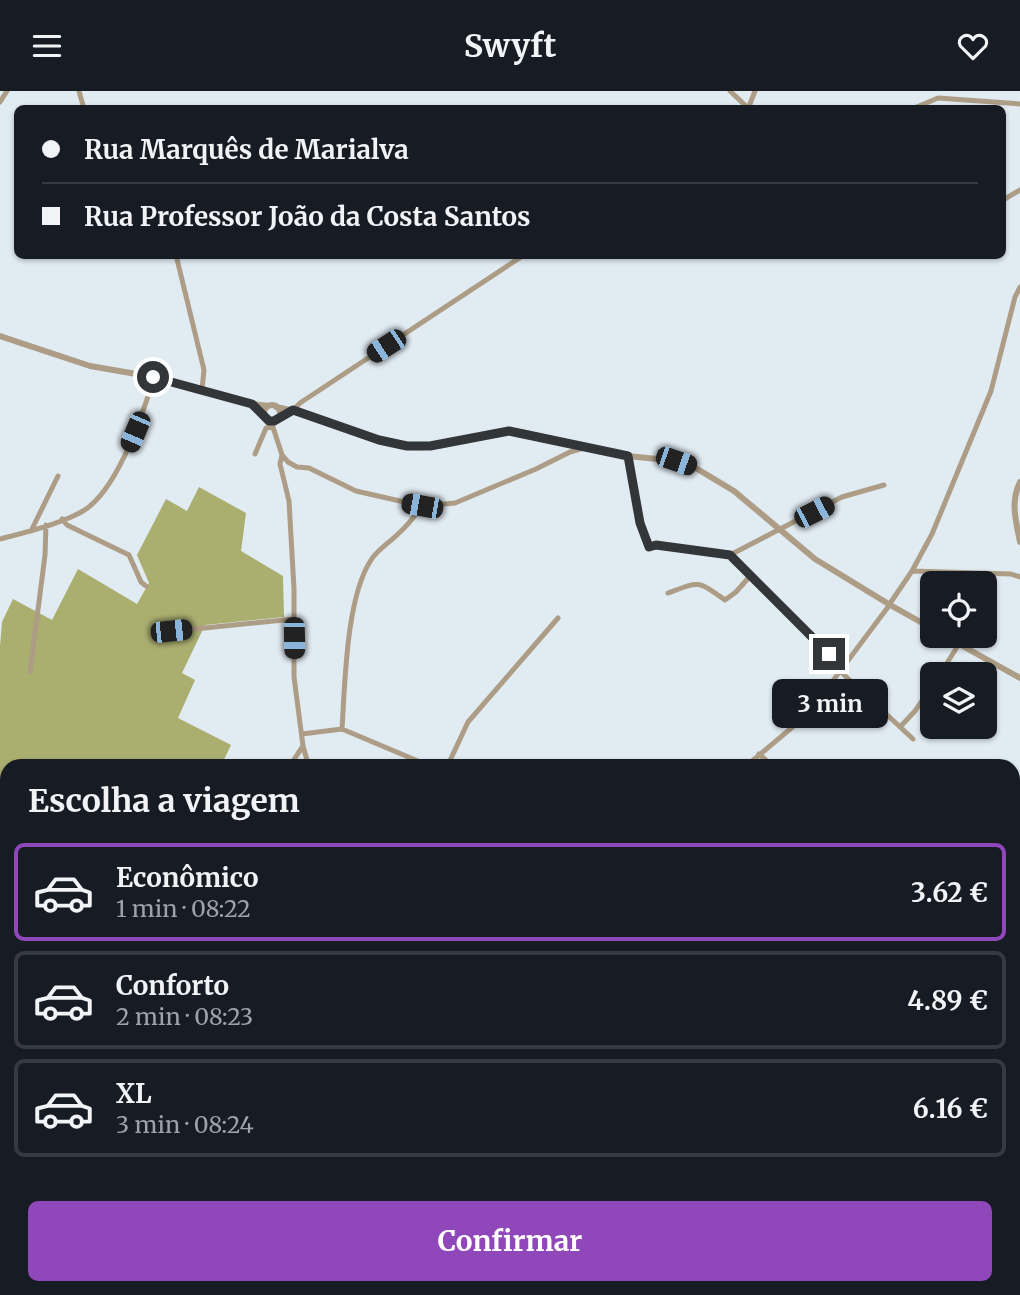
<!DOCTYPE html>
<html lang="pt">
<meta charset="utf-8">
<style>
body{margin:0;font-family:Merriweather,serif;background:#242831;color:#f1f3f6;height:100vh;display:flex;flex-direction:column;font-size:26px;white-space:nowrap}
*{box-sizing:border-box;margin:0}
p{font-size:23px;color:#9ea1a6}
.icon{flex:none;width:38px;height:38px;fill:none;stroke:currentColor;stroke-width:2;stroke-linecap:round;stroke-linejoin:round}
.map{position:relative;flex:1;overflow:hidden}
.sheet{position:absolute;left:0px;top:668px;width:1020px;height:536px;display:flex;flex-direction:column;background:#171b24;border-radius:21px 21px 0 0;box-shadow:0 2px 5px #0004}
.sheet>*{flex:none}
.guide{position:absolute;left:14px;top:14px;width:992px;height:154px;border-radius:10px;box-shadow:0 2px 5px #0004;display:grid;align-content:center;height:154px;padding:0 28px;background:#171b24}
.buttons{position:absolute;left:920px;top:480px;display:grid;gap:14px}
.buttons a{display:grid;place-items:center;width:77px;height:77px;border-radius:10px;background:#171b24;box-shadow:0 2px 5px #0004;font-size:35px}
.end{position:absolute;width:32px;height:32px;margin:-16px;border:9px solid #333639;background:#fff;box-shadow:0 0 0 4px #fff}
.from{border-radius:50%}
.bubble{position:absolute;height:49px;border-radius:10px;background:#171b24;box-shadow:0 2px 5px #0004;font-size:23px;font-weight:700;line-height:49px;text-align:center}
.car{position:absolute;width:21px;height:42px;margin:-21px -10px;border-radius:9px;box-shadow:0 0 5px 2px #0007;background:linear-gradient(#222 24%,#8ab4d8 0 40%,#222 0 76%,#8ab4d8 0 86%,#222 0)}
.guide b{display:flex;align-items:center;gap:24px;height:66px;font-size:26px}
.guide b+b{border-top:2px solid #363941}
.guide i{width:18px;height:18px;background:#f1f3f6}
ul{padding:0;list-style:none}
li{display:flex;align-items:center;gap:21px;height:98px;margin:0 14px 10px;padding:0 14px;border:4px solid #363941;border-radius:10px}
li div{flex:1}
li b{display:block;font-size:26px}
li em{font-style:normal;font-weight:700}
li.active{border-color:#9047ba}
li>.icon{width:63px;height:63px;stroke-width:1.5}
h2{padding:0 28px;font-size:32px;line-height:84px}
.button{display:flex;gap:14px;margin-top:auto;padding:14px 28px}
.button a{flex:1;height:80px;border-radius:10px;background:#9047ba;color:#fff;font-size:28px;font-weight:700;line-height:80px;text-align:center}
header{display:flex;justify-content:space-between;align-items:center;height:91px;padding:0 28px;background:#171b24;font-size:32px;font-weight:700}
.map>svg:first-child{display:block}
.forest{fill:#aaae6f}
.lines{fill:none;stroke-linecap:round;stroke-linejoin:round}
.minor{stroke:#ad9d86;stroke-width:5}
.tertiary{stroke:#ad9d86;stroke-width:6}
.route{stroke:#333639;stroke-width:9}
</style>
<header><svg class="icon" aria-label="menu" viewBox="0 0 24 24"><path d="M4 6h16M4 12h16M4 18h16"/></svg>Swyft<svg class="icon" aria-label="heart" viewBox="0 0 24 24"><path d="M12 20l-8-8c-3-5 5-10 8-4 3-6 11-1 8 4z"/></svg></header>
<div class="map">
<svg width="1020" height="1204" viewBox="0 0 1020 1204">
<rect width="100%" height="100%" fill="#e1ebf2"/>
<path class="forest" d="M 199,396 L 246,422 L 241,460 L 283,485 L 284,526 L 205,534 L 182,582 L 195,589 L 178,627 L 231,654 L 221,675 L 7,676 L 7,1197 L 118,1197 L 123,1200 L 125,1197 L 298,1197 L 289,1204 L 0,1204 L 0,555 L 2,531 L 13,508 L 52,529 L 78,478 L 137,513 L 149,492 L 137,464 L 166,408 L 187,420 Z
M 1020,895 L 1020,1053 L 1013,1046 L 1013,901 Z
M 1020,1137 L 1020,1204 L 841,1204 L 838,1197 L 1013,1197 L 1013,1140 Z"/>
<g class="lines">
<path class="minor" d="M 79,0 L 84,18
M 730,0 L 748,17
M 0,11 L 7,0
M 748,18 L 755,0
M 912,18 L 938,7 L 1020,13
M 1003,109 L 1020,99
M 176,164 L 204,279 L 202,299
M 293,319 L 300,312 L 524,164
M 271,330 L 282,364 L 280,373 L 289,410 L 294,498 L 294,586 L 303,655 L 309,676
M 255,363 L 266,337 L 273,336
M 282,364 L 288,371 L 297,376 L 309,377 L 356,400 L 422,415 L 455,412 L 536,378 L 570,361 L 587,356
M 628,365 L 640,432 L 649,456 L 656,454 L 730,464
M 62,428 L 67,434 L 129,464 L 141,491 L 146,495
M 31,440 L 58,385
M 0,448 C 23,442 73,430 90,415 C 120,390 143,323 154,286
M 912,480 L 932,443 L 991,300 L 1015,206 L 1020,196
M 750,485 L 843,578
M 668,502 C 700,490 697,489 725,509 L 736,501 L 750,485 L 730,464 L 842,406 L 884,394
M 891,511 L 912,480 L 1011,483 L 1020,486
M 165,541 L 294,528
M 30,581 L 45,464 L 46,434
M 841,581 L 913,648
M 940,583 L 959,553
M 900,636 L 915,620 L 933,594
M 342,638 C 345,593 346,507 371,469 C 377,459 389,452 398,443 C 407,435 415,425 422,415
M 302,643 L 342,638 L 432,676
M 759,663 L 774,676
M 289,676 L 303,655
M 447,676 L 468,631 L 558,527
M 745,676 L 808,623 L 888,516
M 1013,892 L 1020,886
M 256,1197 L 267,1204
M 547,1197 L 547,1204
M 649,1197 L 649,1204
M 822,1197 L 822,1204
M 139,1199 L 140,1197
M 296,1204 L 307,1197"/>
<path class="tertiary" d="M 0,245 L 90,275 L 154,286 L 252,313 L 269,315
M264 322a8 8 0 1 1 16 0a8 8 0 1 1-16 0Z
M 276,316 C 323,324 366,353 415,356 C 451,358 484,338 521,341 L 628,365 L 676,370 L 694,376 L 734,400 L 815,468 L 887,512
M 1020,391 C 1010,411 1016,430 1020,451
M 892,515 L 933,538
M 943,544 L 1020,587
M 1013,707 L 1020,700
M 494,1204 L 495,1197"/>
</g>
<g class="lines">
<path class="route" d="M 153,286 L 252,313 L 269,330 L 274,330 L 293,319 L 379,349 L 407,355 L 430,355 L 509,340 L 628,365 L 640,432 L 649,456 L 656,454 L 730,464 L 829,563"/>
</g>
</svg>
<div class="buttons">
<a><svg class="icon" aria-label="locate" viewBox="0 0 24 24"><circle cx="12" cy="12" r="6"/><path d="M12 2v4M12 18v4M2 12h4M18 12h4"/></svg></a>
<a><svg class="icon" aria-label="layers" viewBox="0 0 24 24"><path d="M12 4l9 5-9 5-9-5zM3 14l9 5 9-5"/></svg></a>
</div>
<i class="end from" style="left:153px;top:286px"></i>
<i class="end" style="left:829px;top:563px"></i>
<div class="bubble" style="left:772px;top:588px;width:116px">3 min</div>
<i class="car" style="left:386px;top:255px;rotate:237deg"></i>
<i class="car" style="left:135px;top:341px;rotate:203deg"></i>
<i class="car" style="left:676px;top:370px;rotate:109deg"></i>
<i class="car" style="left:422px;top:415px;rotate:280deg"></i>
<i class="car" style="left:814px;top:421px;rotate:63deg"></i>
<i class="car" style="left:171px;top:540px;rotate:84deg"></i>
<i class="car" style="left:294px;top:547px;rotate:179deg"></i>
<div class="guide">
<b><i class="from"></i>Rua Marquês de Marialva</b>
<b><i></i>Rua Professor João da Costa Santos</b>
</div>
<section class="sheet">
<h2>Escolha a viagem</h2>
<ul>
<li class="active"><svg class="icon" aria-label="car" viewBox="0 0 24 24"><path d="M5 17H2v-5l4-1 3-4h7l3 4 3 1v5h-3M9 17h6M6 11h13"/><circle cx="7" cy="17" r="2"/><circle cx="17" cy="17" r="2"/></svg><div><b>Econômico</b><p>1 min · 08:22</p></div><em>3.62 €</em></li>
<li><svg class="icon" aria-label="car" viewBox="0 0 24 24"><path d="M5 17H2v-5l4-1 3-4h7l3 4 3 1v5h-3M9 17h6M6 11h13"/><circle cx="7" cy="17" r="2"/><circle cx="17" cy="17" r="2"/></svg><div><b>Conforto</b><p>2 min · 08:23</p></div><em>4.89 €</em></li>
<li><svg class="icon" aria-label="car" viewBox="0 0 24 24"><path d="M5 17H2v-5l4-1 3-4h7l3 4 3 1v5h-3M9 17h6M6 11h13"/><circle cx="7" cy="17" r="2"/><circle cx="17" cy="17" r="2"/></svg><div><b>XL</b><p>3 min · 08:24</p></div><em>6.16 €</em></li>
</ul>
<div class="button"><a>Confirmar</a></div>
</section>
</div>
